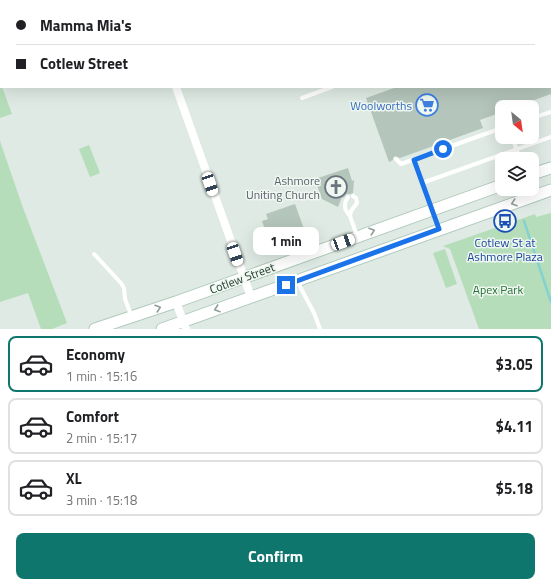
<!DOCTYPE html>
<meta charset="utf-8">
<style>
body{margin:0;font-family:"Titillium Web",sans-serif;background:#f6f6f6;color:#202124;height:100vh;display:flex;flex-direction:column;font-size:15px;white-space:nowrap}
*{box-sizing:border-box;margin:0}
p{font-size:13px;color:#757577}
.icon{flex:none;width:22px;height:22px;fill:none;stroke:currentColor;stroke-width:2;stroke-linecap:round;stroke-linejoin:round}
.map{position:relative;height:329px;overflow:hidden}
.details{display:flex;flex-direction:column;background:#fff;flex:1}
.details>*{flex:none}
.top-card{position:absolute;left:0px;top:0px;width:551px;height:88px;box-shadow:0 4px 16px #0002;display:grid;align-content:center;height:88px;padding:0 16px;background:#fff}
.needle{width:26px;rotate:151deg}
.controls{position:absolute;left:495px;top:100px;display:grid;gap:8px}
.controls a{display:grid;place-items:center;width:44px;height:44px;border-radius:8px;background:#fff;box-shadow:0 4px 16px #0002;font-size:20px}
.end{position:absolute;width:18px;height:18px;margin:-9px;border:5px solid #1a73e8;background:#fff;box-shadow:0 0 0 2px #fff}
.from{border-radius:50%}
.bubble{position:absolute;height:28px;border-radius:8px;background:#fff;box-shadow:0 4px 16px #0002;font-size:13px;font-weight:700;line-height:28px;text-align:center}
.car{position:absolute;width:12px;height:24px;margin:-12px -6px;border-radius:5px;box-shadow:0 0 3px 1px #0007;background:linear-gradient(#fff 24%,#345 0 40%,#fff 0 76%,#345 0 86%,#fff 0)}
.top-card b{display:flex;align-items:center;gap:14px;height:38px;font-size:15px}
.top-card b+b{border-top:1px solid #e0e0e0}
.top-card i{width:10px;height:10px;background:#202124}
ul{padding:7px 0 0;list-style:none}
li{display:flex;align-items:center;gap:12px;height:56px;margin:0 8px 6px;padding:0 8px;border:2px solid #e0e0e0;border-radius:8px}
li div{flex:1}
li b{display:block;font-size:15px}
li em{font-style:normal;font-weight:700}
li.on{border-color:#0f766e}
li>.icon{width:36px;height:36px;stroke-width:1.5}
.button{display:flex;gap:8px;margin-top:auto;padding:8px 16px}
.button a{flex:1;height:46px;border-radius:8px;background:#0f766e;color:#fff;font-size:16px;font-weight:700;line-height:46px;text-align:center}
.map>svg:first-child{display:block}
.green{fill:#b6ddba}
.lines{fill:none;stroke-linecap:round;stroke-linejoin:round}
.stream{stroke:#84d2d0;stroke-width:2.5}
.building{fill:#b4c5bb}
.secondary-casing{stroke:#b1cabd;stroke-width:13}
.service{stroke:#fff;stroke-width:4}
.minor{stroke:#fff;stroke-width:8}
.secondary{stroke:#fff;stroke-width:11}
.oneway{stroke:#8f9d96}
.route{stroke:#1a73e8;stroke-width:5}
.labels{text-anchor:middle;dominant-baseline:central;stroke-width:3;stroke-linejoin:round;paint-order:stroke}
.shop-label{font-size:12px;fill:#366cbe;stroke:#eff7f1;text-anchor:end}
.worship-label{font-size:12px;fill:#5b616d;stroke:#eff7f1;text-anchor:end}
.transit-label{font-size:12px;fill:#164399;stroke:#eff7f1}
.street-label{font-size:12px;fill:#1f3b2e;stroke:#eff7f1}
.park-label{font-size:12px;fill:#287238;stroke:#eff7f1}
</style>
<div class="map">
<svg width="551" height="329" viewBox="0 0 551 329">
<rect width="100%" height="100%" fill="#deeae3"/>
<path class="green" d="M 342,0 L 551,0 L 551,14 L 550,14 L 550,1 Z
M 1,84 L 12,114 L 0,118 L 0,85 Z
M 0,141 L 22,205 L 67,323 L 52,329 L 41,329 L 28,293 L 0,302 Z
M 89,145 L 100,173 L 90,177 L 79,149 Z
M 551,213 L 551,329 L 479,329 L 450,249 L 443,246 L 535,214 L 536,217 Z
M 445,249 L 457,284 L 446,288 L 433,253 Z"/>
<g class="lines">
<path class="stream" d="M 524,221 L 551,302"/>
</g>
<path class="building" d="M 397,87 L 551,87 L 551,94 L 515,107 L 502,107 L 502,112 L 480,120 L 483,128 L 400,158 L 395,156 L 393,158 L 393,160 L 389,162 L 366,98 Z
M 348,168 L 352,181 L 354,180 L 353,193 L 350,194 L 347,194 L 343,198 L 342,197 L 338,207 L 322,199 L 315,179 Z
M 295,204 L 304,229 L 269,241 L 262,221 L 268,219 L 266,214 Z"/>
<g class="lines">
<g class="secondary-casing">
<path id="secondary" d="M 532,174 L 551,168
M 95,329 L 176,302 L 502,185
M 162,329 L 551,190"/>
</g>
<path class="service" d="M 550,23 L 551,23
M 302,98 L 332,87
M 532,118 L 551,112
M 512,137 L 520,159
M 396,159 L 401,164 L 502,128
M 414,160 L 439,229
M 422,183 L 551,137
M 353,196 L 356,198 L 357,203 L 351,211 L 350,216 L 357,236
M 348,197 C 343,204 344,210 350,216
M 94,254 L 121,283 L 124,288 L 125,299 L 131,315
M 297,281 L 314,313 L 320,329"/>
<path class="minor" d="M 145,0 L 146,1
M 176,87 L 251,297
M 176,302 L 186,329"/>
<use href="#secondary" class="secondary"/>
</g>
<defs><path id="oneway-chevron" d="M-2-3.5L2.5 0L-2 3.5" fill="none" stroke-width="1.6" stroke-linecap="round" stroke-linejoin="round"/></defs>
<g class="oneway">
<use href="#oneway-chevron" transform="translate(514 203) rotate(161)"/>
<use href="#oneway-chevron" transform="translate(372 231) rotate(-19)"/>
<use href="#oneway-chevron" transform="translate(158 308) rotate(-19)"/>
<use href="#oneway-chevron" transform="translate(217 309) rotate(161)"/>
</g>
<g class="lines">
<path class="route" d="M 286,285 L 439,229 L 414,160 L 443,149"/>
</g>
<defs>
<g id="supermarket-ring" transform="scale(1.15)"><circle r="9.5" fill="#eff7f1" stroke="#3f7fe0" stroke-width="1.5"/><path d="M-6-5.5h2.5l.6 2H6L4.5 2H-2.5L-4.4-4H-6ZM-1.5 3.2a1.3 1.3 0 1 0 .1 0ZM3 3.2a1.3 1.3 0 1 0 .1 0Z" fill="#3f7fe0"/></g>
<g id="church-ring" transform="scale(1.15)"><circle r="9.5" fill="#eff7f1" stroke="#6b7280" stroke-width="1.5"/><path d="M-1.2-6h2.4v3.5h3.3v2.4h-3.3V6h-2.4V-.1h-3.3v-2.4h3.3Z" fill="#6b7280"/></g>
<g id="bus-ring" transform="scale(1.15)"><circle r="9.5" fill="#eff7f1" stroke="#1a4fb4" stroke-width="1.5"/><path d="M-5-6H5V4H4V6H2V4H-2V6H-4V4H-5ZM-3.5-4V0h7V-4ZM-3.5 1.2v1.5H-2V1.2ZM2 1.2v1.5H3.5V1.2Z" fill="#1a4fb4"/></g>
</defs>
<g fill-rule="evenodd">
<use href="#supermarket-ring" x="427" y="105"/>
<use href="#church-ring" x="336" y="187"/>
<use href="#bus-ring" x="505" y="221"/>
</g>
<g class="labels">
<g class="shop-label">
<text x="412" y="105">Woolworths</text>
</g>
<g class="worship-label">
<text x="320" y="180">Ashmore<tspan x="320" dy="14">Uniting Church</tspan></text>
</g>
<g class="transit-label">
<text x="505" y="242">Cotlew St at<tspan x="505" dy="14">Ashmore Plaza</tspan></text>
</g>
<g class="street-label">
<text transform="translate(242 278) rotate(-20)">Cotlew Street</text>
</g>
<g class="park-label">
<text x="498" y="289">Apex Park</text>
</g>
</g>
</svg>
<div class="controls">
<a><svg class="needle" viewBox="-14 -14 28 28"><path d="M0-13l5 13h-10z" fill="#e53935"/><path d="M0 13l5-13h-10z" fill="#757577"/></svg></a>
<a><svg class="icon" aria-label="layers" viewBox="0 0 24 24"><path d="M12 4l9 5-9 5-9-5zM3 14l9 5 9-5"/></svg></a>
</div>
<i class="end from" style="left:443px;top:149px"></i>
<i class="end" style="left:286px;top:285px"></i>
<div class="bubble" style="left:253px;top:227px;width:66px">1 min</div>
<i class="car" style="left:210px;top:184px;rotate:161deg"></i>
<i class="car" style="left:343px;top:242px;rotate:70deg"></i>
<i class="car" style="left:235px;top:254px;rotate:161deg"></i>
<div class="top-card">
<b><i class="from"></i>Mamma Mia's</b>
<b><i></i>Cotlew Street</b>
</div>
</div>
<section class="details">
<ul>
<li class="on"><svg class="icon" aria-label="car" viewBox="0 0 24 24"><path d="M5 17H2v-5l4-1 3-4h7l3 4 3 1v5h-3M9 17h6M6 11h13"/><circle cx="7" cy="17" r="2"/><circle cx="17" cy="17" r="2"/></svg><div><b>Economy</b><p>1 min · 15:16</p></div><em>$3.05</em></li>
<li><svg class="icon" aria-label="car" viewBox="0 0 24 24"><path d="M5 17H2v-5l4-1 3-4h7l3 4 3 1v5h-3M9 17h6M6 11h13"/><circle cx="7" cy="17" r="2"/><circle cx="17" cy="17" r="2"/></svg><div><b>Comfort</b><p>2 min · 15:17</p></div><em>$4.11</em></li>
<li><svg class="icon" aria-label="car" viewBox="0 0 24 24"><path d="M5 17H2v-5l4-1 3-4h7l3 4 3 1v5h-3M9 17h6M6 11h13"/><circle cx="7" cy="17" r="2"/><circle cx="17" cy="17" r="2"/></svg><div><b>XL</b><p>3 min · 15:18</p></div><em>$5.18</em></li>
</ul>
<div class="button"><a>Confirm</a></div>
</section>
